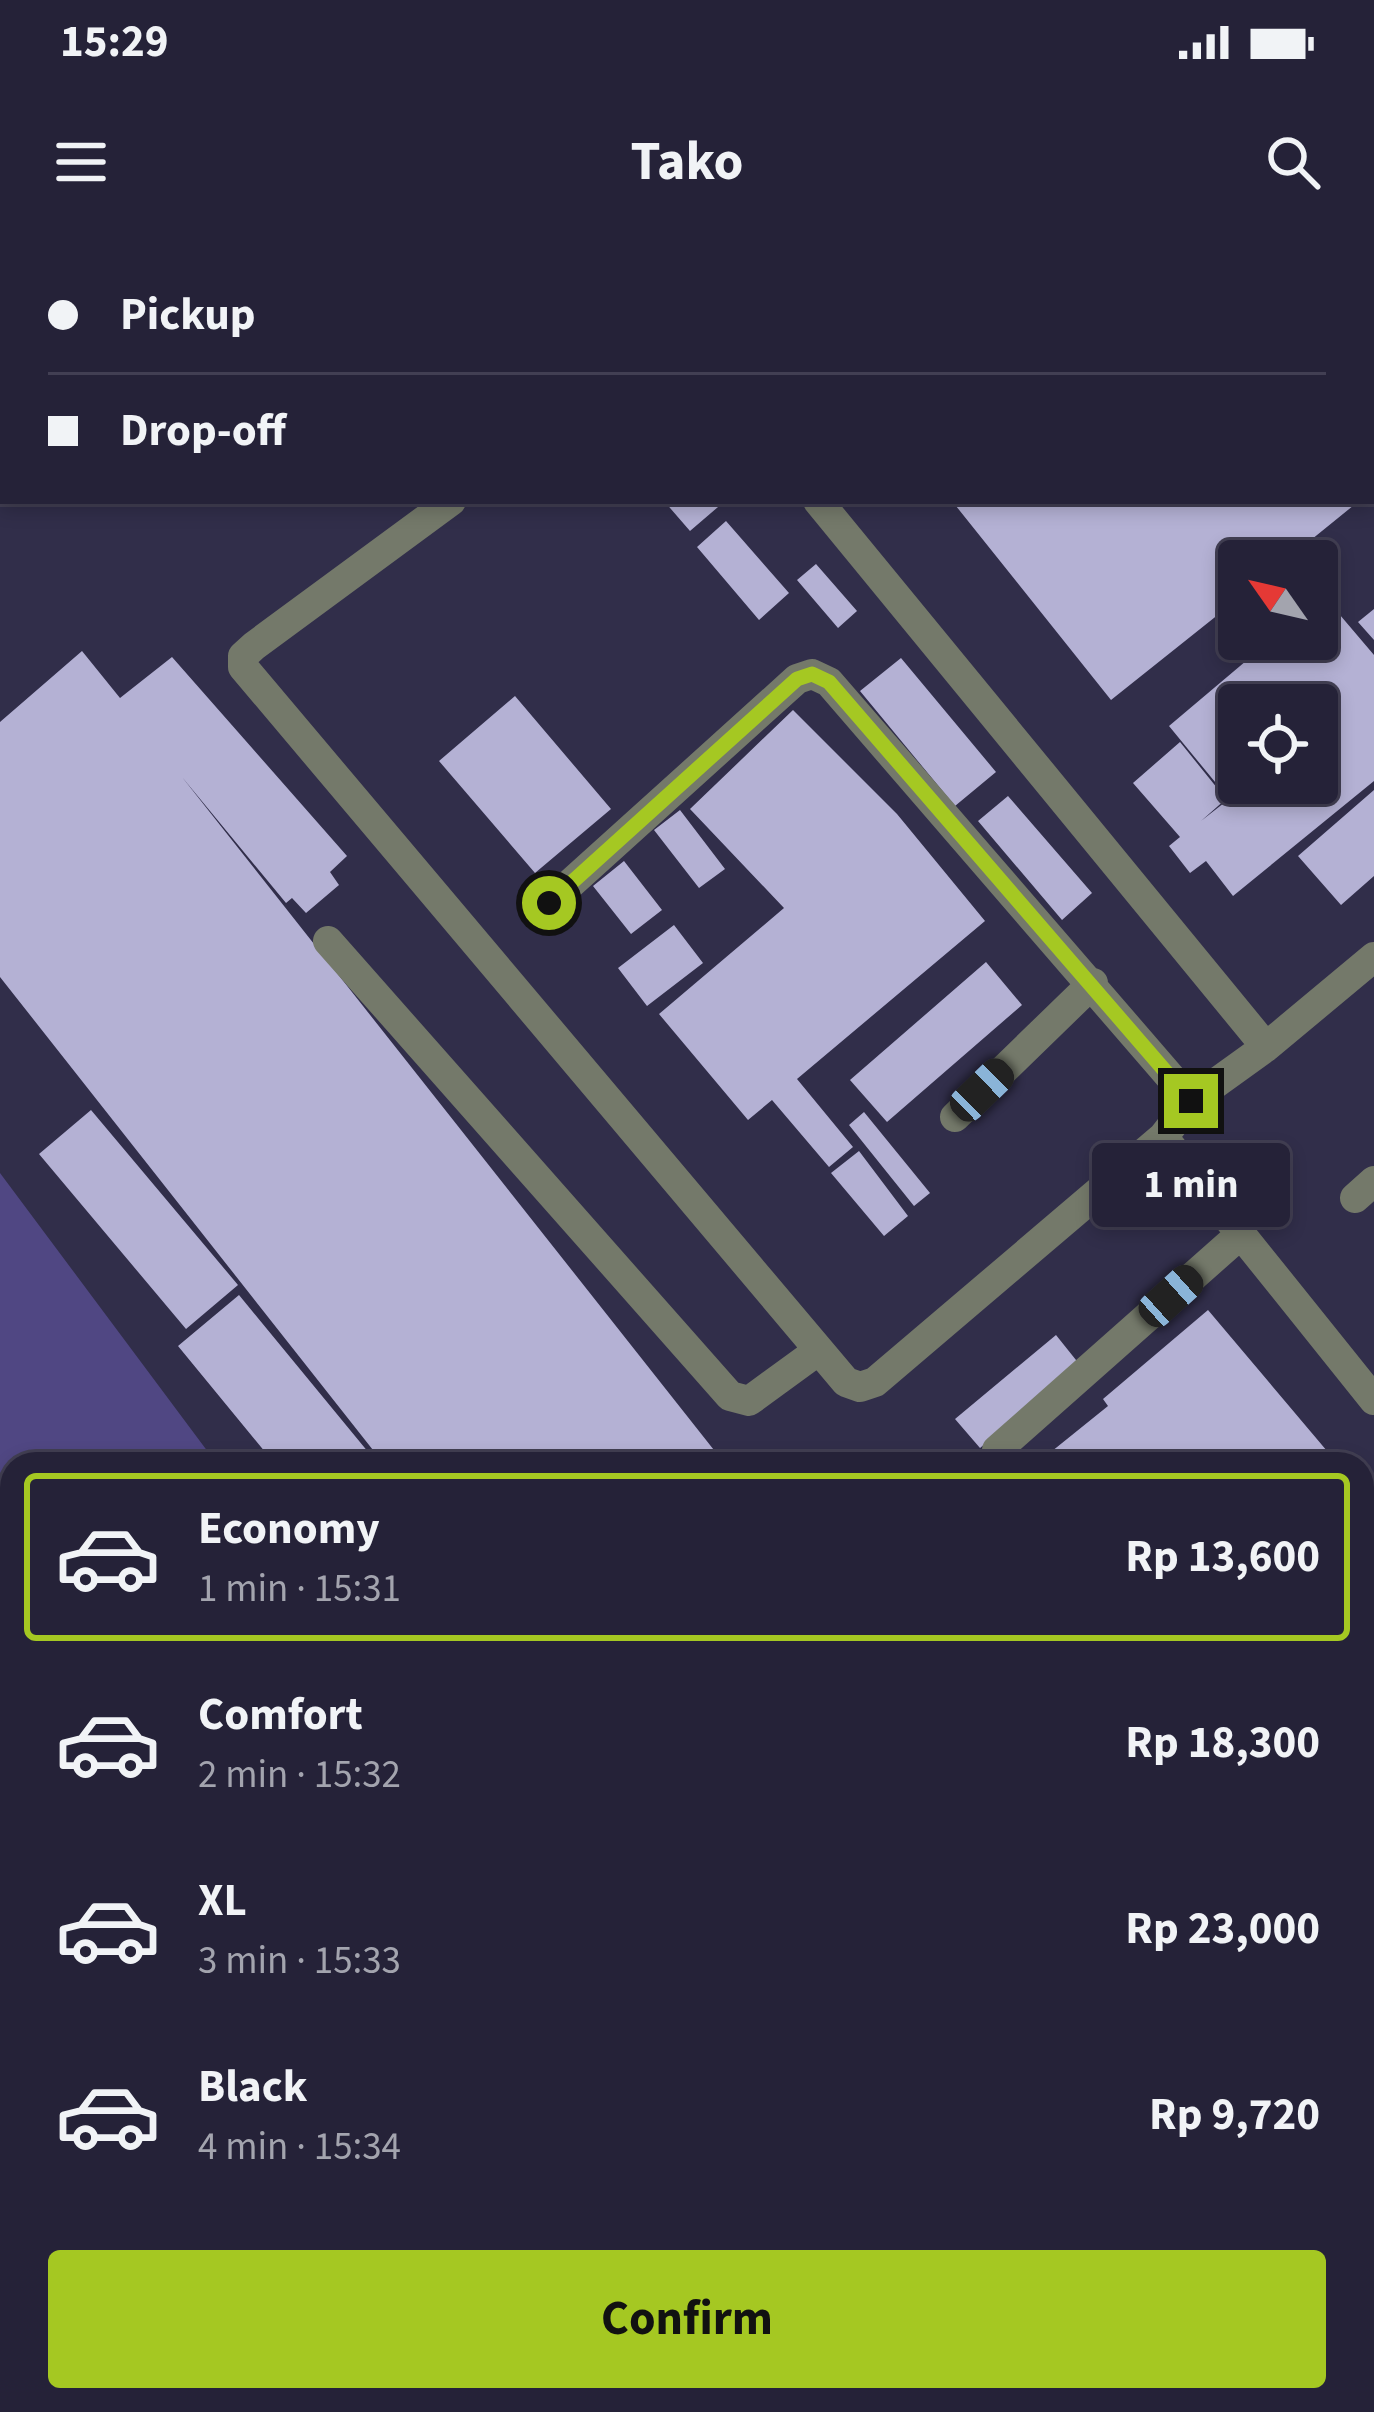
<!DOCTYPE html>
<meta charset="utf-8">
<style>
body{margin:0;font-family:"Source Sans 3",sans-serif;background:#2d2a40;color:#f1f3f6;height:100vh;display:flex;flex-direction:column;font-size:45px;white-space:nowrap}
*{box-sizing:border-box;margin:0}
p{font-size:39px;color:#a3a4ae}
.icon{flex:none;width:66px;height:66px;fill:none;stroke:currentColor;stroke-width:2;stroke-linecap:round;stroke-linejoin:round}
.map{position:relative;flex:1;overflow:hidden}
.details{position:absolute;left:0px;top:1212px;width:1374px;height:960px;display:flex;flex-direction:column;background:#252238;border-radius:36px 36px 0 0;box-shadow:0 6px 18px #0003,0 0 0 3px #423f53}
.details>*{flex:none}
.top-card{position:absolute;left:0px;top:0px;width:1374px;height:264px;box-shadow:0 6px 18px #0003,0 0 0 3px #423f53;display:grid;align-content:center;height:264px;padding:0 48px;background:#252238}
.needle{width:78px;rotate:304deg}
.fabs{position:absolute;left:1218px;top:300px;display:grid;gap:24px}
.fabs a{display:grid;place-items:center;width:120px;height:120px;border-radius:12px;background:#252238;box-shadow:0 6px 18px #0003,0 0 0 3px #423f53;font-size:60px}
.end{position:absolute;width:54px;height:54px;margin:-27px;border:15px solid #a5c822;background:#111;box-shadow:0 0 0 6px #111}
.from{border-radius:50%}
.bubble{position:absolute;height:84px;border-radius:12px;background:#252238;box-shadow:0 6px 18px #0003,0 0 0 3px #423f53;font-size:39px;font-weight:700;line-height:84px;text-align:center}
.car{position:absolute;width:36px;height:72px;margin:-36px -18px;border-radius:15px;box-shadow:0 0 9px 3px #0007;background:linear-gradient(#222 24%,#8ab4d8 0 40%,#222 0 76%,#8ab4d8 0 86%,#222 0)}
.top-card b{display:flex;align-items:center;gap:42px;height:114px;font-size:45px}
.top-card b+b{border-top:3px solid #423f53}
.top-card i{width:30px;height:30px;background:#f1f3f6}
ul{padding:21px 0 0;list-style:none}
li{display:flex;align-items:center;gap:36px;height:168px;margin:0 24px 18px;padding:0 24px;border:6px solid transparent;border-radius:12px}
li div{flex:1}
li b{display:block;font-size:45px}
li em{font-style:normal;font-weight:700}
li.active{border-color:#a5c822}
li>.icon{width:108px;height:108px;stroke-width:1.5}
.primary-button{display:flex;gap:24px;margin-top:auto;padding:24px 48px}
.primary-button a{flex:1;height:138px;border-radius:12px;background:#a5c822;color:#111;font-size:48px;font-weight:700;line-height:138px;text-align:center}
.status{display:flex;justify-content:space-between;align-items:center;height:84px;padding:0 60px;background:#252238;direction:ltr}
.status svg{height:33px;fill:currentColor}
header{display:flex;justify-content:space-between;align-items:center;height:156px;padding:0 48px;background:#252238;font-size:54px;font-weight:700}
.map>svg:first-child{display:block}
.green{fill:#504783}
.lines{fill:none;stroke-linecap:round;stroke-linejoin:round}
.stream{stroke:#1f0053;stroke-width:10}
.building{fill:#b4b1d4;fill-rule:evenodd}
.minor{stroke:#74796a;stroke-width:30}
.route{stroke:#a5c822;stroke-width:15}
</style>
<div class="status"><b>15:29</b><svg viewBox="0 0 49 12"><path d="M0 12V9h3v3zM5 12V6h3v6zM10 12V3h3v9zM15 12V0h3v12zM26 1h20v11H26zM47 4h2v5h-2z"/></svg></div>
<header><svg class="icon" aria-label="menu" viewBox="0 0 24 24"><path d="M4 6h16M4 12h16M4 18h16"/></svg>Tako<svg class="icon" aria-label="search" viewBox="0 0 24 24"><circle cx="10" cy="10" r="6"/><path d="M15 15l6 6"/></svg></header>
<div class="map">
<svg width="1374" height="2172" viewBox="0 0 1374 2172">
<rect width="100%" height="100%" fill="#312e4a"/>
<path class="green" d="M 0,933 L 217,1224 L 12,1224 L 12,1710 L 0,1718 Z"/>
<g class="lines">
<path class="stream" d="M 746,2160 L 756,2172"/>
</g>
<path class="building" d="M 664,261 L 725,261 L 690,291 Z
M 952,261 L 1359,261 L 1285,321 L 1239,321 L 1239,358 L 1111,460 Z
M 726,281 L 789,353 L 759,380 L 697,307 Z
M 816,324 L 857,371 L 838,388 L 797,340 Z
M 1323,355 L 1374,415 L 1374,541 L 1233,656 L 1206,621 L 1190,633 L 1169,606 L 1180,597 L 1133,543 L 1180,502 L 1226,559 L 1201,581 L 1229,559 L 1169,486 L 1272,399 L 1317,399 L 1317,361 ZM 1239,465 L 1317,465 L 1317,543 L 1239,543 Z
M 1374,369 L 1374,400 L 1358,382 Z
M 82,411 L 120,458 L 172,417 L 347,616 L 330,632 L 339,645 L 306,673 L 292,658 L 286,663 L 182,537 L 725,1224 L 384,1224 L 0,737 L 0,482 Z
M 901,418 L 996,532 L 955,566 L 860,451 Z
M 515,456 L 611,569 L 535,633 L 439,521 Z
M 793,470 L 897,574 L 985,681 L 797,839 L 853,907 L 829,927 L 772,860 L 748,880 L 659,774 L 784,668 L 690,569 Z
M 1374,550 L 1374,636 L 1341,665 L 1298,616 Z
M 1008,556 L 1092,653 L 1062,680 L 978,581 Z
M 680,570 L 725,629 L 699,648 L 654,590 Z
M 624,621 L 662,670 L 631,694 L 593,646 Z
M 674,685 L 703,723 L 647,766 L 618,728 Z
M 986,722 L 1022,765 L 887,882 L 850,840 Z
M 91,870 L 238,1045 L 186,1089 L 39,914 Z
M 864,872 L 930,953 L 914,966 L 849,885 Z
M 859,911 L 908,976 L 884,996 L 831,933 Z
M 239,1055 L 378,1224 L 275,1224 L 178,1106 Z
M 1208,1070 L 1338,1224 L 1036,1224 L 1108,1166 L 1103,1159 Z
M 1056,1095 L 1080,1125 L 980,1208 L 955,1179 Z
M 1362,1252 L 1374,1266 L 1374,1358 L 1362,1369 Z
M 1374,1457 L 1374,1628 L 1362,1614 L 1362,1467 Z
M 12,1884 L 12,1959 L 0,1947 L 0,1896 Z
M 1362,1958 L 1374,1972 L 1374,2172 L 1037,2172 L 1051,2160 L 1362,2160 Z
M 0,1985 L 12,1997 L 12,2160 L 170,2160 L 182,2172 L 0,2172 Z
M 206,2160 L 671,2160 L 682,2172 L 218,2172 Z
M 855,2160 L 1002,2160 L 988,2172 L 865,2172 Z"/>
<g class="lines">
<path class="minor" d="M 599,0 L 601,3
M 1299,0 L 1301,3
M 1371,85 L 1374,89
M 451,261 L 254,406 L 243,416 L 243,427 L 846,1142 L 860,1147 L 875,1142 L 1163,897 L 1191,861 L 1266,807 L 1374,717
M 818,261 L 1266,807
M 549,663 L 797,439 L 812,434 L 829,442 L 1191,861
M 328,701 L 730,1156 L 749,1161 L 819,1110
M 955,877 L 1093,743
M 1163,897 L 1374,1160
M 1355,958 L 1374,941
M 996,1224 L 997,1210 L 1241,994
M 1362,1778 L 1374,1793"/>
</g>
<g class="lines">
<path class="route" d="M 549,663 L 797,439 L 812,434 L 829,442 L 1191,861"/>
</g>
</svg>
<div class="fabs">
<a><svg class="needle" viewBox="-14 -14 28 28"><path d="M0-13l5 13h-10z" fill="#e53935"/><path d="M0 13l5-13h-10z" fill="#a3a4ae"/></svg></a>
<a><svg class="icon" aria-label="locate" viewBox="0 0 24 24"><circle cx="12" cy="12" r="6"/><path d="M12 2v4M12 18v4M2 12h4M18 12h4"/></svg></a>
</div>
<i class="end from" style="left:549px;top:663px"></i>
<i class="end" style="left:1191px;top:861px"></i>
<div class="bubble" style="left:1092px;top:903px;width:198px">1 min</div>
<i class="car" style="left:982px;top:850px;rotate:46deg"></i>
<i class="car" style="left:1171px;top:1056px;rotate:48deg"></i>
<div class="top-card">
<b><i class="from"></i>Pickup</b>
<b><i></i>Drop-off</b>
</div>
<section class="details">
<ul>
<li class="active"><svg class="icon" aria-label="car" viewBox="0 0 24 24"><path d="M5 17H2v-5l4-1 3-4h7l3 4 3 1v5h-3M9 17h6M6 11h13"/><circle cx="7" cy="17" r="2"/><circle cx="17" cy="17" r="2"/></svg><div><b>Economy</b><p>1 min · 15:31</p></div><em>Rp 13,600</em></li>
<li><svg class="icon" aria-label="car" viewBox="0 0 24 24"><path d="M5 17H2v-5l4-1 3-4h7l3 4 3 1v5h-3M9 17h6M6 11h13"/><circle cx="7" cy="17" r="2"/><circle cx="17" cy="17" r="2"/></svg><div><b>Comfort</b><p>2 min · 15:32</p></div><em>Rp 18,300</em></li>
<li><svg class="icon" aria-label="car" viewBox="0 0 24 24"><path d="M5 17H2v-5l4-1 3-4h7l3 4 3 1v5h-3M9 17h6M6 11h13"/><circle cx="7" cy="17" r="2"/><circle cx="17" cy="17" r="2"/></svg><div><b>XL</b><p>3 min · 15:33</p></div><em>Rp 23,000</em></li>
<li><svg class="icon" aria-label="car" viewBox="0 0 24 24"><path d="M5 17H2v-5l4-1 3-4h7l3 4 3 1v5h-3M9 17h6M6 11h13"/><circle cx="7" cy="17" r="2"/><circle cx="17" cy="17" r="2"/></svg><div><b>Black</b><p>4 min · 15:34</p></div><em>Rp 9,720</em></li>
</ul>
<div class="primary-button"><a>Confirm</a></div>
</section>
</div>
